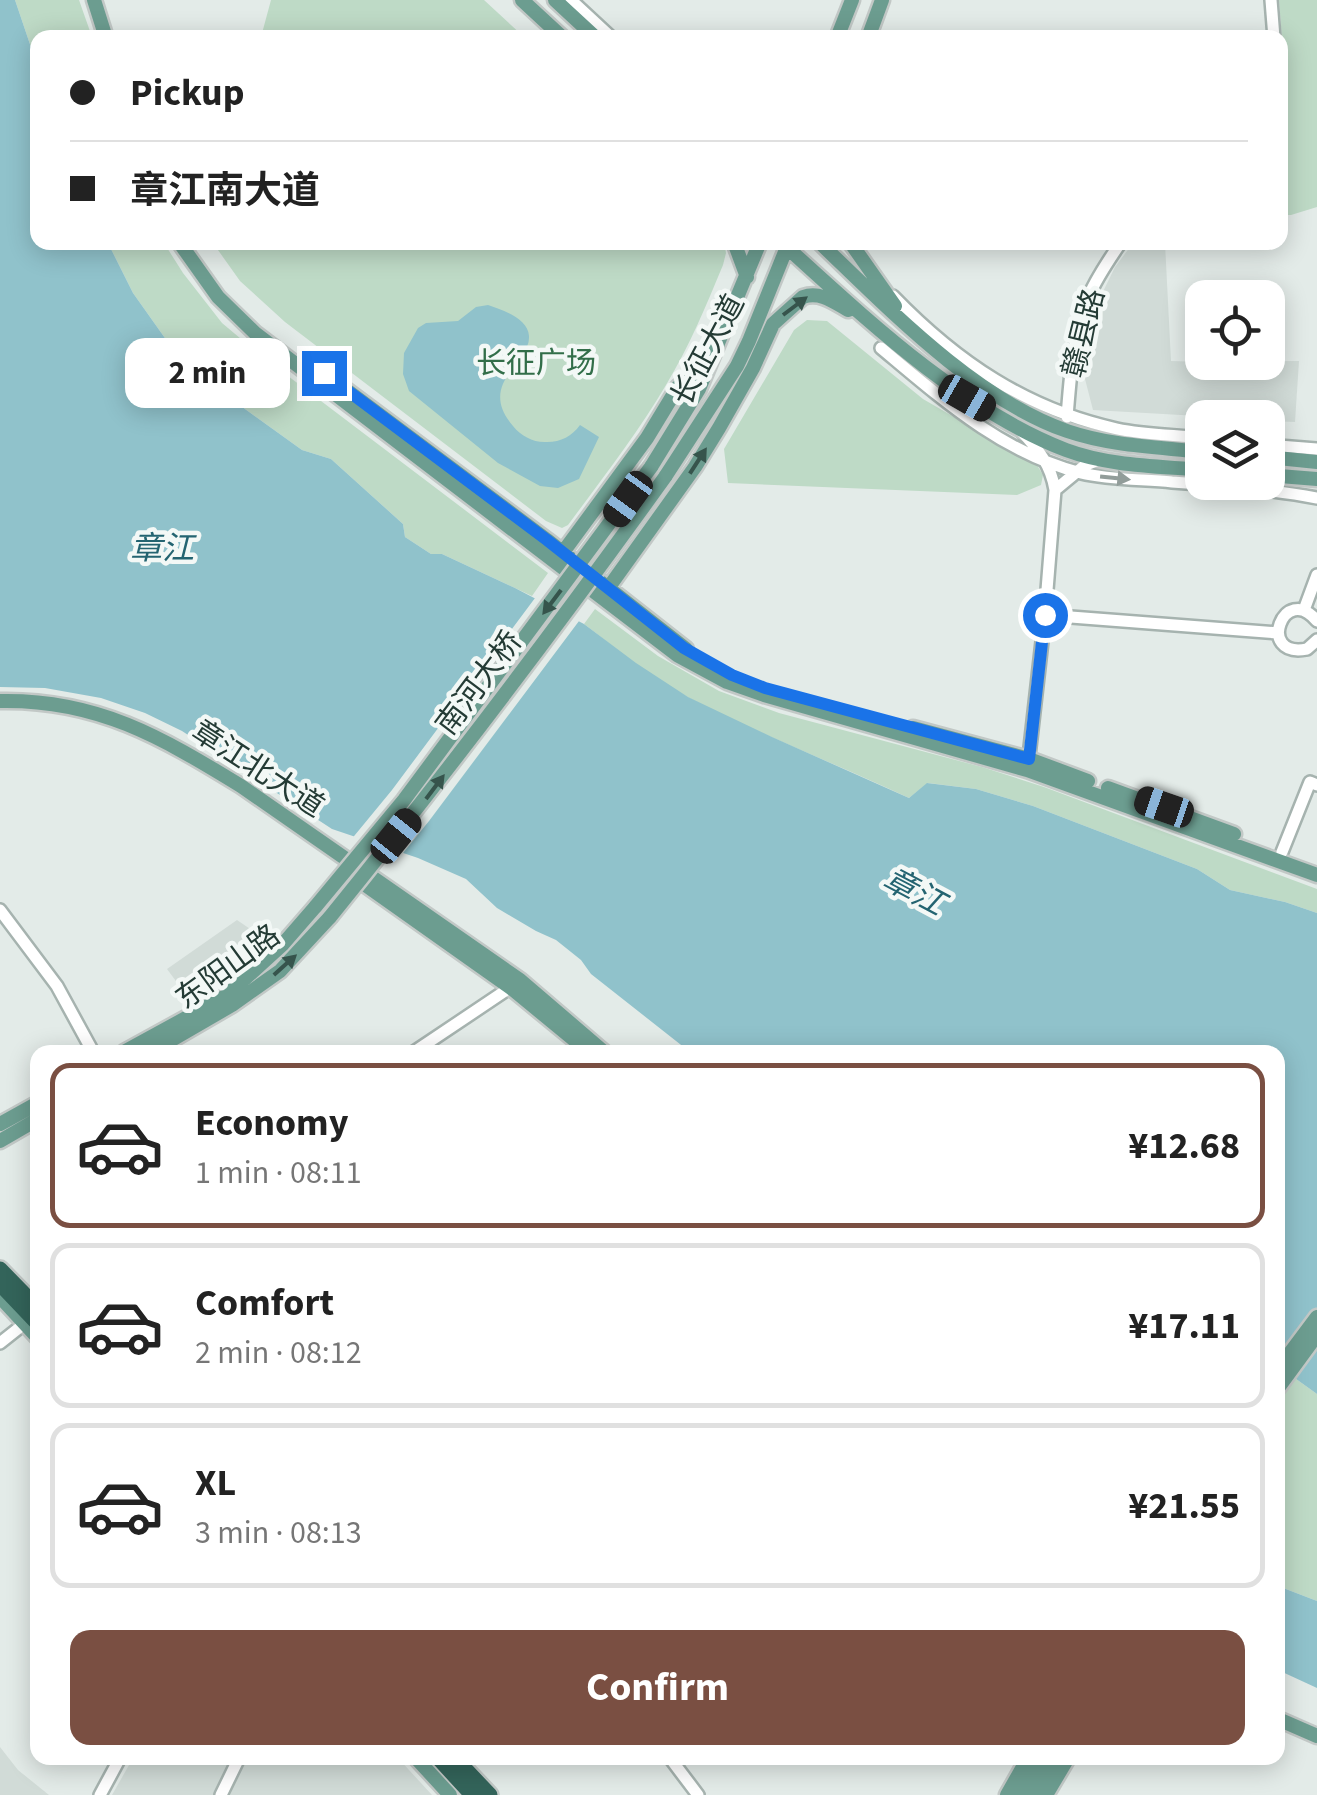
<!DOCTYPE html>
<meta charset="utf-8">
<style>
body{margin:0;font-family:"Source Sans 3","Noto Sans SC",sans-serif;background:#f6f6f6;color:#222;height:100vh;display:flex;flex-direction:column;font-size:38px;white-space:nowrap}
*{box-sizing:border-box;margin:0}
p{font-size:32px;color:#767676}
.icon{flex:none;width:55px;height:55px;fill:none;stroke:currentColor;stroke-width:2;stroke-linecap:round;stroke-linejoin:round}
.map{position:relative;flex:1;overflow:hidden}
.details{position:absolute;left:30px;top:1045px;width:1255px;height:720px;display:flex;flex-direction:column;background:#fff;border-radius:20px;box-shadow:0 5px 25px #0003}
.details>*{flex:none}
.top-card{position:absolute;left:30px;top:30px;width:1258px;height:220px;border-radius:20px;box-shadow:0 5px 25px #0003;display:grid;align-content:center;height:220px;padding:0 40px;background:#fff}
.buttons{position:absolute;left:1185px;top:280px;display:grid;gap:20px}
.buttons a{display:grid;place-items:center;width:100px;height:100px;border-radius:20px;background:#fff;box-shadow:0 5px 25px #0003;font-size:50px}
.end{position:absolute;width:45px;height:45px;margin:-22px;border:12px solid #1a73e8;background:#fff;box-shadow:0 0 0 5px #fff}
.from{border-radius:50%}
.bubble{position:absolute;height:70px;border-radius:20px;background:#fff;box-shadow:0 5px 25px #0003;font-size:32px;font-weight:700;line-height:70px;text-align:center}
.car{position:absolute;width:30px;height:60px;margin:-30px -15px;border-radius:12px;box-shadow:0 0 8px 2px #0007;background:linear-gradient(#222 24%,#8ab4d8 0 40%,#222 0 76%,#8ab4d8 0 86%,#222 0)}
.top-card b{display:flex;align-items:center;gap:35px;height:95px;font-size:38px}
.top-card b+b{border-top:2px solid #e0e0e0}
.top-card i{width:25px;height:25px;background:#222}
ul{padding:18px 0 0;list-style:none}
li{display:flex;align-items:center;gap:30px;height:165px;margin:0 20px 15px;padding:0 20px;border:5px solid #e0e0e0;border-radius:20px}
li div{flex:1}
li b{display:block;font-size:38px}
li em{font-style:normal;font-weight:700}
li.on{border-color:#7a4f42}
li>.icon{width:90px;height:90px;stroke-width:1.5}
.cta{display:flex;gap:20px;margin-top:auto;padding:20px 40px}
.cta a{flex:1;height:115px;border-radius:20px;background:#7a4f42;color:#fff;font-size:40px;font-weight:700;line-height:115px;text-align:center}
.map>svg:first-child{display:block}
.built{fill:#d1dbd7}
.green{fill:#bedac6}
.water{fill:#90c2cb}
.pier{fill:#e3ebe8}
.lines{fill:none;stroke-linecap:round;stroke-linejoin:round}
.minor-casing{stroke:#a6b3af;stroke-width:16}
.major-casing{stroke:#c2c8c6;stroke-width:19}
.highway-casing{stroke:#c2c8c6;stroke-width:20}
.minor{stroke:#fff;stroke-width:11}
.major{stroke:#6c9d90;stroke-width:14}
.highway{stroke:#33645a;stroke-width:15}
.major-bridge-casing{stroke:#c2c8c6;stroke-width:19;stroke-linecap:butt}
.major-bridge{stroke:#6c9d90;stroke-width:14}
.oneway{fill:#36544c}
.oneway2{fill:#929d9a}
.route{stroke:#1a73e8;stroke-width:12}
.labels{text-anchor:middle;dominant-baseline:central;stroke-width:9;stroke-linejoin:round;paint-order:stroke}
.street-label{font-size:30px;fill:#243b35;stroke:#f3f8f6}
.park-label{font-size:30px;fill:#326e49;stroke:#f3f8f6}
.water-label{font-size:32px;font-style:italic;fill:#246471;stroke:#f3f8f6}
</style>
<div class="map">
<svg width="1317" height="1795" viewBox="0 0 1317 1795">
<rect width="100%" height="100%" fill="#e3ebe8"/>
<path class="built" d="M 1133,243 L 1165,243 L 1171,361 L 1202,362 L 1299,361 L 1295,422 L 1268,421 L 1268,418 L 1216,417 L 1093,410 L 1085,379 L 1097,304 L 1115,267 Z
M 237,920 L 266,940 L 220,985 L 193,1004 L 167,969 Z
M 0,1747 L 18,1770 L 49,1795 L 0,1795 Z
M 133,1758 L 398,1758 L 432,1795 L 112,1795 Z"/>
<path class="green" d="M 15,0 L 79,0 L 92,37 L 38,38 L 37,65 Z
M 271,0 L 484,0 L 524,37 L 261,37 Z
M 1279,0 L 1317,0 L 1317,207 L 1291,215 L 1280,215 L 1280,57 L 1282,40 Z
M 724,242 L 726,253 L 723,265 C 706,306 689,347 666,385 C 637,434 602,479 568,525 L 562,528 L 546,521 L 285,322 L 240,281 L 213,243 Z
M 108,243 L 164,243 L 183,273 L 222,323 L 259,354 L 548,573 L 532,596 L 442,554 L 431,554 L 405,537 L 403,524 L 331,459 L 302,450 L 245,409 L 172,348 L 133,293 Z
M 807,320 L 827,321 L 923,399 L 1037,465 L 1043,475 L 1041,485 L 1017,495 L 728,483 L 724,449 L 794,330 Z
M 595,609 L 658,656 L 719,691 L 779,713 L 982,767 L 1044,787 L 1317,889 L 1317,913 L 1285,902 L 1230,890 L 1197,869 L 1033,806 L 976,789 L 928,783 L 909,798 C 837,764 762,736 691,699 C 653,679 618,650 584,624 Z
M 1278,1366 L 1317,1394 L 1317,1601 L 1278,1586 Z"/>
<path class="water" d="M 0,0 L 15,0 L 37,65 L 38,242 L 108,243 L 133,293 L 172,348 L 245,409 L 302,450 L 331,459 L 403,524 L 405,537 L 431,554 L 442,554 L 515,588 L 584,624 L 636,663 L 688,697 L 772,737 L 909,798 L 927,783 L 976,789 L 1033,806 L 1197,869 L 1230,890 L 1285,902 L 1317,913 L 1317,1394 L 1278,1366 L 1278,1052 L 690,1052 L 591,974 L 581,960 L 556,940 L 536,931 L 497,908 L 466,879 L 418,858 L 332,829 L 182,731 L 145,713 L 101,698 L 45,688 L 0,687 Z
M 488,305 C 502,310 528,318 529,336 C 531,363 476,383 513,426 C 521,436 534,443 547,442 C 561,442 572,436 580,425 L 599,437 L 579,479 L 558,488 L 540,486 L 498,463 L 409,391 L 403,374 L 404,353 L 418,328 L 426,323 L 458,321 L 476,307 Z
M 1278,1586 L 1317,1601 L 1317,1688 L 1278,1670 Z"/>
<path class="pier" d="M 538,594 L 582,617 L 429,821 L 399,858 L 350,841 L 392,790 Z"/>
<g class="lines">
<g class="minor-casing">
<path id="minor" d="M 571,0 L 612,38
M 1271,0 L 1274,38
M 893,296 C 957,362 1026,409 1117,429 C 1145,435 1175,435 1202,438
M 881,348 C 942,399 1002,453 1081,473 C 1111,480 1142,479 1172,482 C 1220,485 1269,489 1317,498
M 1067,417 C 1070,380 1073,331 1088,298 C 1096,278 1109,260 1121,242
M 1021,431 C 1038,449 1051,465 1055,490 L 1045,615 L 1028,765
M 1268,445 L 1317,449
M 1055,490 L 1084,466 L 1101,459
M 1304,610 L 1317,575
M 1045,615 L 1278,633
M 1317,621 C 1284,581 1255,659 1307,649 L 1317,640
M 1282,852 L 1310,782 L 1317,785
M 0,910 L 57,986 L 93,1052
M 414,1052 L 517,983
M 0,1343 L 24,1324
M 670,1758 L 698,1795
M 100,1795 L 120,1758
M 221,1795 L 239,1758"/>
</g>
<g class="major-casing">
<path id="major" d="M 94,0 L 106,38
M 522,0 L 563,38
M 555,0 L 596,38
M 837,38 L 852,0
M 868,38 L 882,0
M 179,242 L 218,297 L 255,333 L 677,655 L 727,682 L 764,695 L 1027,770 L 1317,875
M 734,242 L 747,277
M 781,242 C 865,318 960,409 1066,450 C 1109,466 1157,466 1202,470
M 819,242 C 889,309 975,399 1067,431 C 1111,446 1157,447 1202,452
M 850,242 L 895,306
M 309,362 L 547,540 L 686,649
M 1268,457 L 1317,462
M 651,467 L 699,389 L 760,242
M 1268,475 L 1317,479
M 665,477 L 737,366 L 749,341 L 789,242
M 558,559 L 647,438 L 678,387 L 709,362
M 604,594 L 695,467 L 719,428 L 753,368 L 773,324 L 803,297 C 820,291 834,302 848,310
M 0,701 C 97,699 161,737 241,786 L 520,980 L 604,1052
M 913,728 L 1029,759 L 1088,781
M 1108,788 L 1234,834
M 350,874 L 511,988 L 589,1052
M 124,1052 L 226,996 L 283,944 L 316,906
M 151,1052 L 232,1005 L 280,971 L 330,917
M 0,1124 L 38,1103
M 0,1141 L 38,1119
M 0,1297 L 38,1338
M 1278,1369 L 1317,1317
M 1278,1388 L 1317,1335
M 1278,1719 L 1317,1736
M 416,1758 L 450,1795
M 1007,1795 L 1028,1758
M 1020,1795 L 1042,1758
M 1032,1795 L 1054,1758
M 1046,1795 L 1068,1758"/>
</g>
<g class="highway-casing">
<path id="highway" d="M 0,1269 L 38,1308
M 0,1284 L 38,1324
M 438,1758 L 472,1795
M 455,1758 L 490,1795"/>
</g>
<use href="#minor" class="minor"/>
<use href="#major" class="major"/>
<use href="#highway" class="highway"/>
<g class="major-bridge-casing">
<path id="major-bridge" d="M 316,906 L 404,800 L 651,467
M 330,917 C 446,774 557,627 665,477"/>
</g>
<use href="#major-bridge" class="major-bridge"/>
</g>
<defs><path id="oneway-solid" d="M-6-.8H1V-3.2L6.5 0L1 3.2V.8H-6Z" transform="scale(2.5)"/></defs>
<g class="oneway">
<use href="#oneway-solid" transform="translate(795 306) rotate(-37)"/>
<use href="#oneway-solid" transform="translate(698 461) rotate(-57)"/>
<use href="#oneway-solid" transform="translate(552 602) rotate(127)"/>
<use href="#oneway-solid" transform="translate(435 787) rotate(-53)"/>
<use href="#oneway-solid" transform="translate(285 965) rotate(-42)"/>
</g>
<use class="oneway2" href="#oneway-solid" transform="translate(1115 478) rotate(6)"/>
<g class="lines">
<path class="route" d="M 324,373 L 547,540 L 684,648 L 732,675 L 765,688 L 1029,759 L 1045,615"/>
</g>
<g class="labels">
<g class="street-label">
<text transform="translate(1084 333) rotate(-76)">赣县路</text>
<text transform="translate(708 350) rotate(-62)">长征大道</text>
<text transform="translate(479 683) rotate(-53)">南河大桥</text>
<text transform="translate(258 769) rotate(33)">章江北大道</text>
<text transform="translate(228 967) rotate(-36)">东阳山路</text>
</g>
<g class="park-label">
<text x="536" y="363">长征广场</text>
</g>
<g class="water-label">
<text x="162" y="549">章江</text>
<text transform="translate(914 892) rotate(28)">章江</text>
</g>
</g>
</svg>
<div class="buttons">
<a><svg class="icon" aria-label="locate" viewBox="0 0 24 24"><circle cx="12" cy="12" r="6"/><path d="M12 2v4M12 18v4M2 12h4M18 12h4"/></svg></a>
<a><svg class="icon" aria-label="layers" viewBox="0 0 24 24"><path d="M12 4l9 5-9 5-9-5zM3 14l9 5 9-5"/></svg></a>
</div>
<i class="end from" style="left:1045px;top:615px"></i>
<i class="end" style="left:324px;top:373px"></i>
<div class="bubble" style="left:125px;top:338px;width:165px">2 min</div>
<i class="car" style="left:967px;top:398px;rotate:120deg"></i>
<i class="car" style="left:628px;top:499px;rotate:216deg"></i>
<i class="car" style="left:1164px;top:807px;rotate:289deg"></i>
<i class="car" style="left:396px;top:836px;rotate:39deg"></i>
<div class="top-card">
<b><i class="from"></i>Pickup</b>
<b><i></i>章江南大道</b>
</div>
<section class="details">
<ul>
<li class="on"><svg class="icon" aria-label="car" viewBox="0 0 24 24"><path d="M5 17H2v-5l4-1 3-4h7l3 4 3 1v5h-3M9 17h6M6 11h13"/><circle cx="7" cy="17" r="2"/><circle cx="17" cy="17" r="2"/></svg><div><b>Economy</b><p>1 min · 08:11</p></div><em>¥12.68</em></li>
<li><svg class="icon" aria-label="car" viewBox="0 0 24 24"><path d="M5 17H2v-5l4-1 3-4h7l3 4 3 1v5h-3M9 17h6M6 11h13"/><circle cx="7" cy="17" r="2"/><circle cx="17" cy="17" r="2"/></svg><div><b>Comfort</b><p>2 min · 08:12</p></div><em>¥17.11</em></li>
<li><svg class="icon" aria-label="car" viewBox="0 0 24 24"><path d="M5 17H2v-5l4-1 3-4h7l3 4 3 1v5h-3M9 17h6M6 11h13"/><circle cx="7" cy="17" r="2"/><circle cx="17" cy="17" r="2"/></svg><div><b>XL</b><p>3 min · 08:13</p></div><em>¥21.55</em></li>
</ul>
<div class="cta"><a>Confirm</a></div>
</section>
</div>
